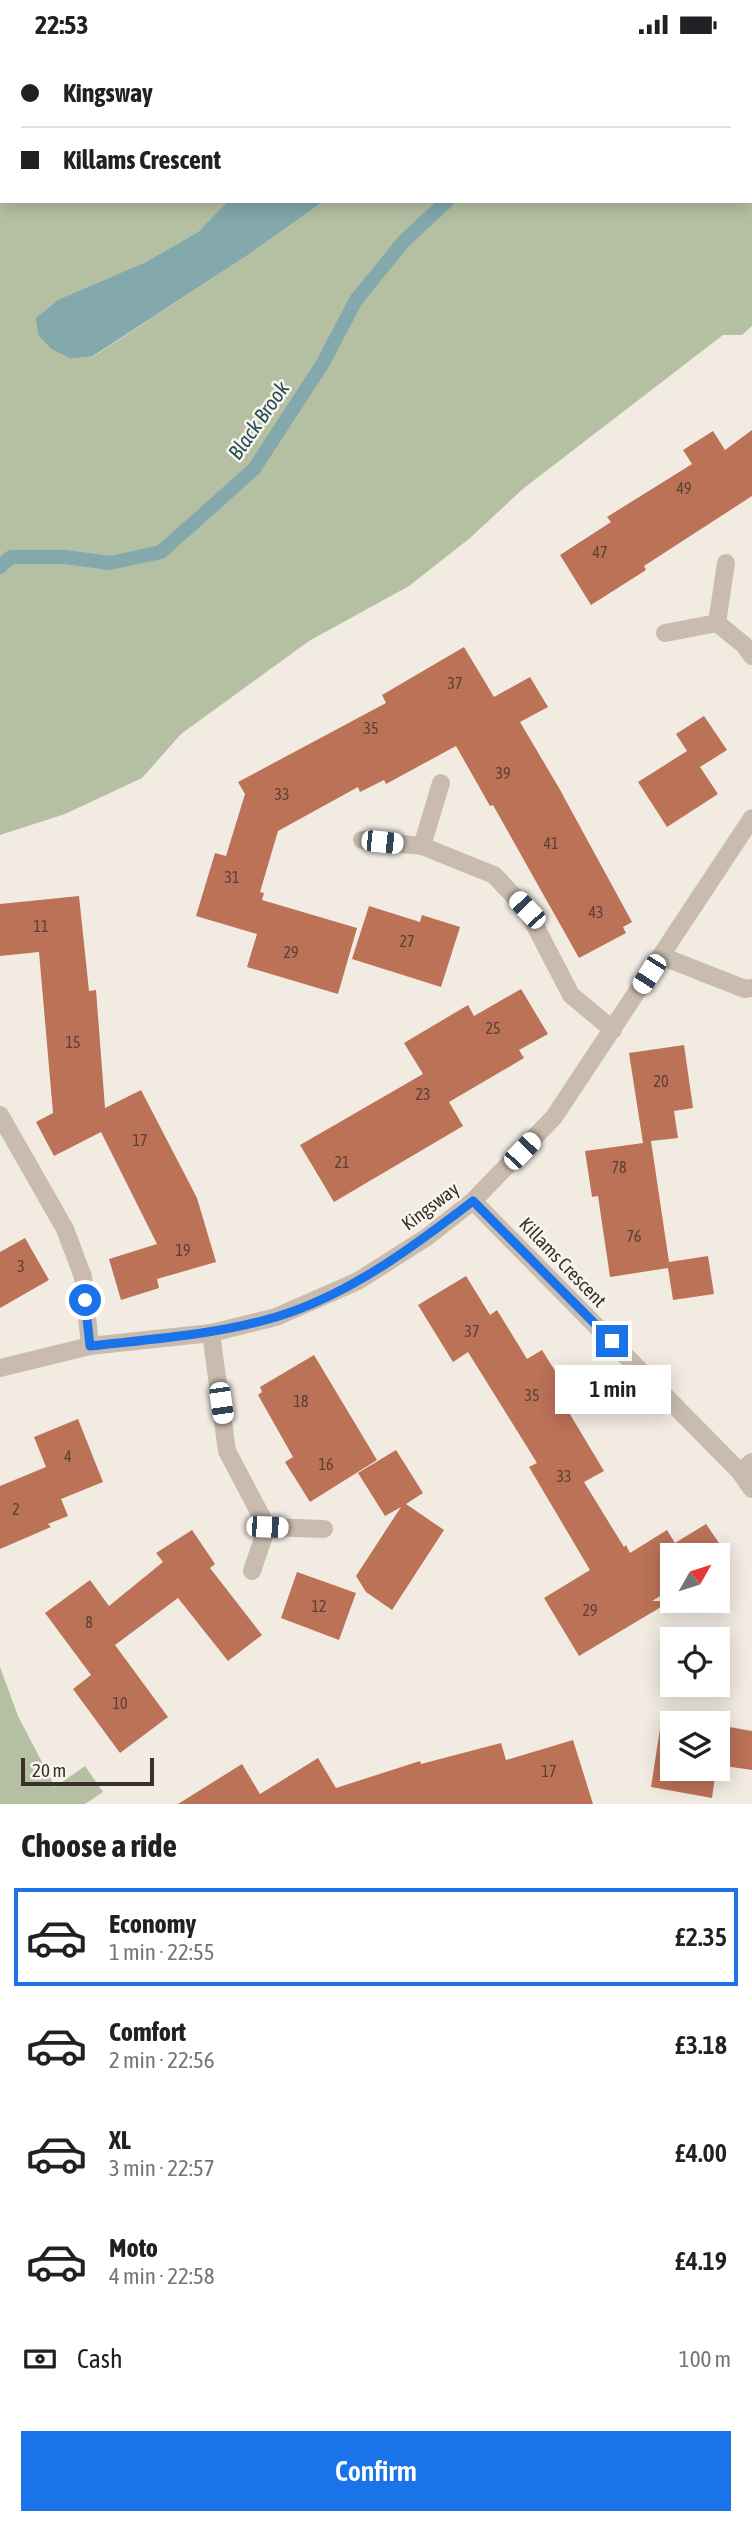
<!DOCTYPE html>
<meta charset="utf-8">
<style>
body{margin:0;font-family:"Asap Condensed",sans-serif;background:#f2f2f2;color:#202124;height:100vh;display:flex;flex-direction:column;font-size:26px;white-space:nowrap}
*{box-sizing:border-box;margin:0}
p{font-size:23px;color:#757577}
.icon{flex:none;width:38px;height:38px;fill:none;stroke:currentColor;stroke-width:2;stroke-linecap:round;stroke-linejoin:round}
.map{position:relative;height:1755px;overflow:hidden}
.drawer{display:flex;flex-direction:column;background:#fff;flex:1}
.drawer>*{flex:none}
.guide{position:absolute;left:0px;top:0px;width:752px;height:154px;box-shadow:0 4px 18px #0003;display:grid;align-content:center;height:154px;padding:0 21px;background:#fff}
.needle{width:46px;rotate:51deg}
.tools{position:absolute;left:660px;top:1494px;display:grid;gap:14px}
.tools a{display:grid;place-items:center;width:70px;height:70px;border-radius:0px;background:#fff;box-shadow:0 4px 18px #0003;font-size:35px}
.scale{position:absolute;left:21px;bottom:18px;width:133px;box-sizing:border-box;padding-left:7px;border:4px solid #39302c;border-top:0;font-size:19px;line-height:24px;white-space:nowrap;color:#39302c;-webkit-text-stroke:5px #f9f5ee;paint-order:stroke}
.end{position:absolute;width:32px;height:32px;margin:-16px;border:9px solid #1a73e8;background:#fff;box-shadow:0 0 0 4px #fff}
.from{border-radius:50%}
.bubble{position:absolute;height:49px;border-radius:0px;background:#fff;box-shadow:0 4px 18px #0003;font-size:23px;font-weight:600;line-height:49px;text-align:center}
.car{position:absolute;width:21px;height:42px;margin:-21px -10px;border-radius:9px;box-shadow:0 0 5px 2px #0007;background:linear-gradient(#fff 24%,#345 0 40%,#fff 0 76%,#345 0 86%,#fff 0)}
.guide b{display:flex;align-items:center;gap:24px;height:66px;font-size:26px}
.guide b+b{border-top:2px solid #e0e0e0}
.guide i{width:18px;height:18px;background:#202124}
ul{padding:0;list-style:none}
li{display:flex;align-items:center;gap:21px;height:98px;margin:0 14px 10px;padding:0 7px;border:4px solid transparent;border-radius:0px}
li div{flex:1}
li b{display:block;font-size:26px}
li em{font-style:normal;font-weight:600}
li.active{border-color:#1a73e8}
li>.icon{width:63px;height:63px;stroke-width:1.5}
h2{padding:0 21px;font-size:32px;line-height:84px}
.pay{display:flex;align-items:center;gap:18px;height:77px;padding:0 21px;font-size:26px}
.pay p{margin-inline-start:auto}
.cta{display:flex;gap:14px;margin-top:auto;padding:14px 21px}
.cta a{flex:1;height:80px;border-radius:0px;background:#1a73e8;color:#fff;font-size:28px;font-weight:600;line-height:80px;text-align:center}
.status{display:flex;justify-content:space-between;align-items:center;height:49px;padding:0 35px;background:#fff;direction:ltr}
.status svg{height:19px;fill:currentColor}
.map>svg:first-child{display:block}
.green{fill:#b5c0a3}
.water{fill:#83a9ac}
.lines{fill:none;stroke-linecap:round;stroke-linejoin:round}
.stream{stroke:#83a9ac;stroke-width:14}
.building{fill:#bb7257}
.street{stroke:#c9bcaf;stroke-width:18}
.route{stroke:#1a73e8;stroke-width:9}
.labels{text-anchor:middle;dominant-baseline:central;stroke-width:5;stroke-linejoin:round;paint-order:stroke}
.number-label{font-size:16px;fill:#5a4037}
.street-label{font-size:19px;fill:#39302c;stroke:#f9f5ee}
.water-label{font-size:21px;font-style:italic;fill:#255257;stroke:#f9f5ee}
</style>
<div class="status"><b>22:53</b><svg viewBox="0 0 49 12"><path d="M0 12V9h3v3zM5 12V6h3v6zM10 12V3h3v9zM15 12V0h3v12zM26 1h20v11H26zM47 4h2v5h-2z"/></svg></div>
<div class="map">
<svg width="752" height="1755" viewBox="0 0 752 1755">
<rect width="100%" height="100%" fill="#f2ebe2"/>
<path class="green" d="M 527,0 L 752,0 L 752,277 L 742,286 L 723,286 L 524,439 L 470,489 L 409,537 L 309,592 L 181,685 L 142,729 L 65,765 L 0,786 L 0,99 L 2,152 L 228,152 L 198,183 L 144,214 L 37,269 L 38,286 L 51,300 L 71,310 L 94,307 L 251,204 L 324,152 L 751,152 L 751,2 L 525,2 Z
M 0,1618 L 18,1667 L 55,1738 L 85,1717 L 103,1743 L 85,1755 L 0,1755 Z"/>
<path class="water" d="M 228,152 L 324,152 L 251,204 L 93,307 L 71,310 L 51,300 L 38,286 L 36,269 L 58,251 L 144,214 L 198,183 Z"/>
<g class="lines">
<path class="stream" d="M 751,7 L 752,7
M 0,518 L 11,508 L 65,508 L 110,514 L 161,503 L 254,420 L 323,314 L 356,251 L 404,192 L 447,152"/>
</g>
<path class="building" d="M 752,381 L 752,447 L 644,517 L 646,521 L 591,556 L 560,506 L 611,473 L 607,468 L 692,415 L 683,401 L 713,382 L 725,401 Z
M 464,598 L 494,648 L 530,628 L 548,658 L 520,673 L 559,739 L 632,873 L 623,878 L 626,884 L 579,909 L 493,756 L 490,757 L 456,697 L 386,735 L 384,731 L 360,743 L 358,738 L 278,782 L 260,843 L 264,844 L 262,851 L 357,879 L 338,945 L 247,918 L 257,885 L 196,867 L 215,804 L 226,807 L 245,745 L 238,733 L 386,654 L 382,646 Z
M 704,667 L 727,701 L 700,718 L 718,745 L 667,778 L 638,733 L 687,702 L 676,685 Z
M 79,847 L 89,942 L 96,941 L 105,1059 L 141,1041 L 197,1149 L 216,1213 L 157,1230 L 159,1239 L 121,1251 L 109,1210 L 157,1195 L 101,1083 L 54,1107 L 36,1073 L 53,1064 L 39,903 L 0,907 L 0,855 Z
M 369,857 L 420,873 L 422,866 L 460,878 L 441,938 L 352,910 Z
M 521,940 L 548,985 L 519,1001 L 524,1009 L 449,1053 L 463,1077 L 334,1153 L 300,1096 L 423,1025 L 404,994 L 468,956 L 474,967 Z
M 684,996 L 693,1059 L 674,1062 L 678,1089 L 651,1092 L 669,1213 L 708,1207 L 714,1245 L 673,1251 L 668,1219 L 610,1228 L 598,1147 L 592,1148 L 585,1102 L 643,1094 L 629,1004 Z
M 25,1189 L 49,1231 L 0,1259 L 0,1203 Z
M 466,1227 L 490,1266 L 497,1261 L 527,1310 L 542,1301 L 577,1357 L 568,1362 L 604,1422 L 584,1433 L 624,1498 L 626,1496 L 630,1504 L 667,1481 L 675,1494 L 706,1475 L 728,1507 L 718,1513 L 718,1507 L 672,1507 L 672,1540 L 652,1552 L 671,1552 L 579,1607 L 544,1549 L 590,1521 L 529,1418 L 537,1414 L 468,1303 L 453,1313 L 418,1256 Z
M 314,1306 L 377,1411 L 310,1453 L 285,1413 L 293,1408 L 258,1346 L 262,1343 L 260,1338 Z
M 78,1370 L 103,1433 L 61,1450 L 68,1467 L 48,1475 L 51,1478 L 0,1500 L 0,1437 L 46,1418 L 34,1388 Z
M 396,1401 L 423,1444 L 406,1455 L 444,1481 L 392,1561 L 366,1543 L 356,1527 L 401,1458 L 385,1467 L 358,1424 Z
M 192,1481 L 215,1515 L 210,1519 L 262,1586 L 228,1612 L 178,1549 L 115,1596 L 168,1668 L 120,1704 L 73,1640 L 91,1626 L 45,1564 L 90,1531 L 109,1557 L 163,1513 L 156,1504 Z
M 297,1523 L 356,1544 L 339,1591 L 281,1569 Z
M 662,1667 L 710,1675 L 672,1675 L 672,1720 L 716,1720 L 712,1749 L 651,1738 Z
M 718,1676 L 752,1682 L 752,1721 L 718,1716 Z
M 573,1691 L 593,1755 L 178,1755 L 242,1715 L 260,1745 L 318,1709 L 336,1739 L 420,1712 L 421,1715 L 501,1694 L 506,1711 Z"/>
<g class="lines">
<path class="street" d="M 255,0 L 256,2
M 276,2 L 279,0
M 717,574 L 744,596 L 752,607
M 665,584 L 717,574 L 726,514
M 362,791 L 422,797 L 494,826 L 527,861 L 571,946 L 613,981
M 422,797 L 441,734
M 661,907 L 745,940 L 752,939
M 0,1066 L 65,1180 L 83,1228 L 90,1297
M 473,1152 L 740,1423 L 752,1413
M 211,1284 L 227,1402 L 267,1478
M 0,1319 L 90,1297 L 211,1284 L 276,1268 L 358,1232 L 427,1188 L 473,1152 L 554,1068 L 752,769
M 740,1423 L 752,1440
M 252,1522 L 267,1478 L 324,1480"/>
</g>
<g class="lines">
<path class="route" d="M 85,1251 L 90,1297 C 152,1290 215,1286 276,1268 C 349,1246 413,1198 473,1152 L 612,1292"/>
</g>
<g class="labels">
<g class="number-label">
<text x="684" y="439">49</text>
<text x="600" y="503">47</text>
<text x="455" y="634">37</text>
<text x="371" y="679">35</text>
<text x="503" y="724">39</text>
<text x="282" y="745">33</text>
<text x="551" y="794">41</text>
<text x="232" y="828">31</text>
<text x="596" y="863">43</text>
<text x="41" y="877">11</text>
<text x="407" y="892">27</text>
<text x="291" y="903">29</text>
<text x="493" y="979">25</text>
<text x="73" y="993">15</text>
<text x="661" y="1032">20</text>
<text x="423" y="1045">23</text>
<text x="140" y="1091">17</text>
<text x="342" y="1113">21</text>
<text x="619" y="1118">78</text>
<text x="634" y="1187">76</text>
<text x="183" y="1201">19</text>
<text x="21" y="1217">3</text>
<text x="472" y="1282">37</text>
<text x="532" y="1346">35</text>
<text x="301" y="1352">18</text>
<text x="68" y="1407">4</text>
<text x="326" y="1415">16</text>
<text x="564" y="1427">33</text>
<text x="16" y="1460">2</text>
<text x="319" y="1557">12</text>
<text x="590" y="1561">29</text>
<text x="89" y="1573">8</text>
<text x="120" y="1654">10</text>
<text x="549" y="1722">17</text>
</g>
<g class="street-label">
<text transform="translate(430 1157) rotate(-37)">Kingsway</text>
<text transform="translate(563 1213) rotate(46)">Killams Crescent</text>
</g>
<g class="water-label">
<text transform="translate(258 371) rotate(-55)">Black Brook</text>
</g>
</g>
</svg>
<div class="tools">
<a><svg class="needle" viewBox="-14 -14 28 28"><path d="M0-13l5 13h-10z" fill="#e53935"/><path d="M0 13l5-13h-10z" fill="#757577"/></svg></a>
<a><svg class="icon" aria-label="locate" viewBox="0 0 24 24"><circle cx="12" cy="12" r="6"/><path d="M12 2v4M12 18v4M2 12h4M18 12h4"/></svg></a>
<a><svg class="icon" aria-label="layers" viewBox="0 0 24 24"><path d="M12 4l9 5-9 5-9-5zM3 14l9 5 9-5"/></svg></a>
</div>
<div class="scale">20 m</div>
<i class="end from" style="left:85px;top:1251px"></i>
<i class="end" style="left:612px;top:1292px"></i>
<div class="bubble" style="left:555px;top:1316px;width:116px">1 min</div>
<i class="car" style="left:382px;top:793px;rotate:96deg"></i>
<i class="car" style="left:527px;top:861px;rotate:317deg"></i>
<i class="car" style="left:649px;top:925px;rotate:213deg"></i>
<i class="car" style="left:522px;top:1102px;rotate:44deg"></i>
<i class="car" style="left:221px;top:1354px;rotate:172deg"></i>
<i class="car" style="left:267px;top:1478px;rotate:92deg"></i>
<div class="guide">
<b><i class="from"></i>Kingsway</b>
<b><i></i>Killams Crescent</b>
</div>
</div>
<section class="drawer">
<h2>Choose a ride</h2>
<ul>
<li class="active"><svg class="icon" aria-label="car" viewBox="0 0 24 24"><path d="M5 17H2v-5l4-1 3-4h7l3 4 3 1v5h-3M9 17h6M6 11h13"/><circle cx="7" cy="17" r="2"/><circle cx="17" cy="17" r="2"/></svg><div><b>Economy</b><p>1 min · 22:55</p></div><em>£2.35</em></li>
<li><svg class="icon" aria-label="car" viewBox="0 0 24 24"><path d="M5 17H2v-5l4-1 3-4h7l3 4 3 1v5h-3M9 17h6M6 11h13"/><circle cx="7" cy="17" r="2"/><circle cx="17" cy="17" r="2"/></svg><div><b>Comfort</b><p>2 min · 22:56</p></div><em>£3.18</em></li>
<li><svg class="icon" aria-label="car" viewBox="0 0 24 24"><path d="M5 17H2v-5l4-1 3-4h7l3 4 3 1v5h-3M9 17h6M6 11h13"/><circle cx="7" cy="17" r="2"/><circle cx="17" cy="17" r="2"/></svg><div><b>XL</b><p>3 min · 22:57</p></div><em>£4.00</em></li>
<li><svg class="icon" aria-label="car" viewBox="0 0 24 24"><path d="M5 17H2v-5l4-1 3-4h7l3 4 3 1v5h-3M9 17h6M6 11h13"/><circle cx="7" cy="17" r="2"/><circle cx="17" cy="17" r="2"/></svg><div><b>Moto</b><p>4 min · 22:58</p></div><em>£4.19</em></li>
</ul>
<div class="pay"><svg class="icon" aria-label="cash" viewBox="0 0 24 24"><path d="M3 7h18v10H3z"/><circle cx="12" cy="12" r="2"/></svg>Cash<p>100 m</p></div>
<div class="cta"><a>Confirm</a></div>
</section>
